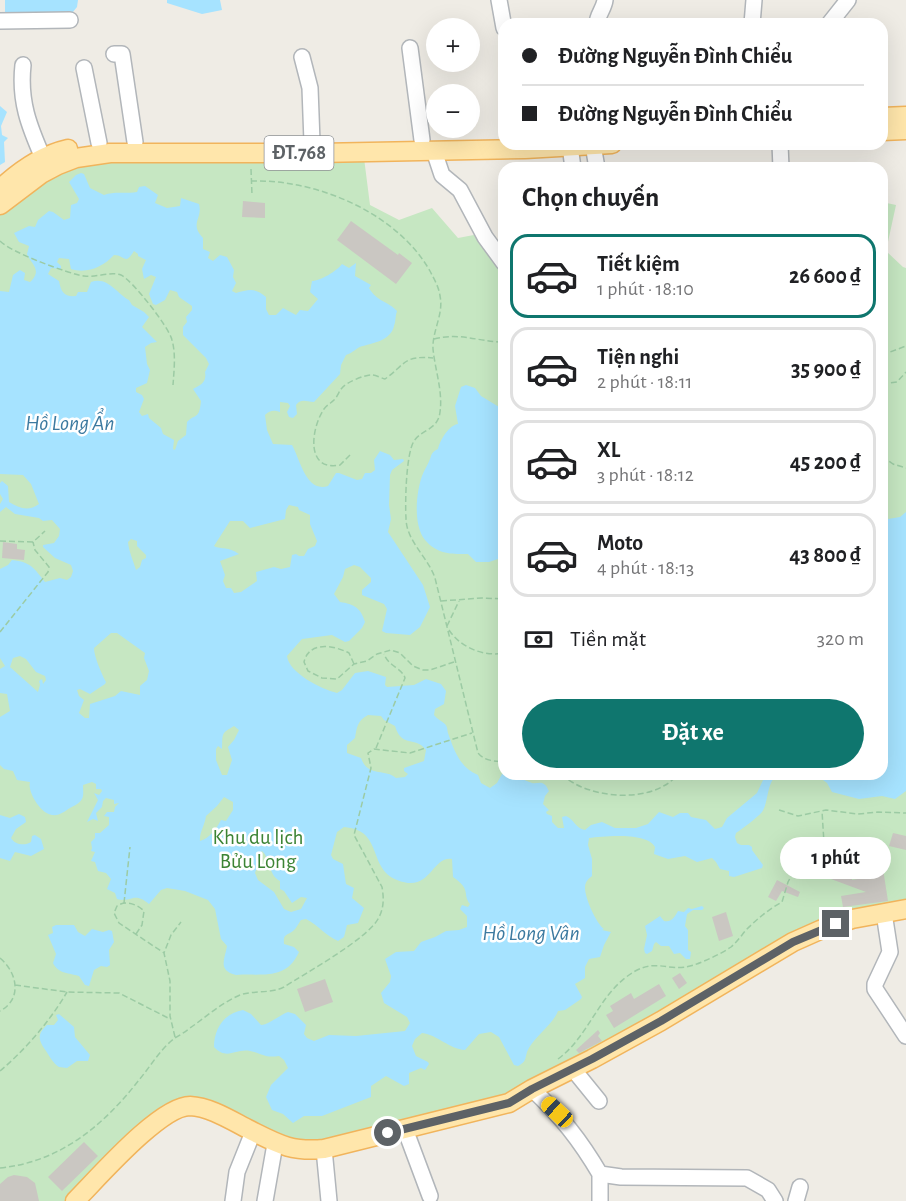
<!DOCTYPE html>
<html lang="vi">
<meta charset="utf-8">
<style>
body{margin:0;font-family:"Alegreya Sans",sans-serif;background:#f6f6f6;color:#202124;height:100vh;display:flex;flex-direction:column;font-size:22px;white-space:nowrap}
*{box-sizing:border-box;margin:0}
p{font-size:20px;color:#757577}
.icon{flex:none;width:33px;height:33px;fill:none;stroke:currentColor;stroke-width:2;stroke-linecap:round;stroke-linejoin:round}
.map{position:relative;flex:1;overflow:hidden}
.panel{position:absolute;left:498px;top:162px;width:390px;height:618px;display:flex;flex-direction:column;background:#fff;border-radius:18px;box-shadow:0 6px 24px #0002}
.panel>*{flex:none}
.hud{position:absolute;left:498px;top:18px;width:390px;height:132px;border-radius:18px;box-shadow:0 6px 24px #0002;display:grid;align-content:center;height:132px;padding:0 24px;background:#fff}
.tools{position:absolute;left:426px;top:18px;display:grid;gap:12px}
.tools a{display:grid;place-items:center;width:54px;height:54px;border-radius:50%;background:#fff;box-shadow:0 6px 24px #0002;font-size:30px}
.end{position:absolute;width:27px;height:27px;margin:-14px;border:8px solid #5d6266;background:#fff;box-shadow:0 0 0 3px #fff}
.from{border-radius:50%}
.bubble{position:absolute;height:42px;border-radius:21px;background:#fff;box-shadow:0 6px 24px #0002;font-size:20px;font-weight:600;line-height:42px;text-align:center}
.car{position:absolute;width:18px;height:36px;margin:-18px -9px;border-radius:8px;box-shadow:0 0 4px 2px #0007;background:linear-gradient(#f5c518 24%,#345 0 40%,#f5c518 0 76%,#345 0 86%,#f5c518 0)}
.hud b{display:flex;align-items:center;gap:21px;height:57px;font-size:22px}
.hud b+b{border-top:2px solid #e0e0e0}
.hud i{width:15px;height:15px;background:#202124}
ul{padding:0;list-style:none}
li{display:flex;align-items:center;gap:18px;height:84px;margin:0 12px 9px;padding:0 12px;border:3px solid #e0e0e0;border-radius:18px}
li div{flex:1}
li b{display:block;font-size:22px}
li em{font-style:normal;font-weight:600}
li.current{border-color:#0f766e}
li>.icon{width:54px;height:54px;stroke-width:1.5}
h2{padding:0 24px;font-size:27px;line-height:72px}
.pay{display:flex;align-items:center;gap:15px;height:66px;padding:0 24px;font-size:22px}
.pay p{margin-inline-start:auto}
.action{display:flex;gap:12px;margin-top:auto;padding:12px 24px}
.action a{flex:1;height:69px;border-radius:36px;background:#0f766e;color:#fff;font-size:24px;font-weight:600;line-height:69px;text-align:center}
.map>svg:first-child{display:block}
.green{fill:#c6e7c2}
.water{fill:#a6e3ff;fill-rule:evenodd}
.building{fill:#cac7c2}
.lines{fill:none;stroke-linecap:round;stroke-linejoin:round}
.minor-casing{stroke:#b2b6ba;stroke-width:18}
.major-casing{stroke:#f1b45c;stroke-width:21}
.path{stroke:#9ccba4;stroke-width:1.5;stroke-dasharray:6 3;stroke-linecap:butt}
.minor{stroke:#fff;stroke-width:15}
.major{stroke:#ffe6ab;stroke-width:18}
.route{stroke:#5d6266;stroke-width:8}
.labels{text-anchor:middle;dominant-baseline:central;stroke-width:5;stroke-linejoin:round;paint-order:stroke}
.shield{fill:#fff;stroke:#8e9194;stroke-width:1.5}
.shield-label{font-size:20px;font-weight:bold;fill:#5d6266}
.park-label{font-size:21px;fill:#3c8435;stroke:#fff}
.water-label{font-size:22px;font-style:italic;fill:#3c7aa0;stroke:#fff}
</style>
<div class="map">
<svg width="906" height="1201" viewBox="0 0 906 1201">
<rect width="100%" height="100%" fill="#efece5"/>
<path class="green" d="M 364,158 L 370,205 L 399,220 L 432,208 L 458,238 L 479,234 L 504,269 L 504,774 L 882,774 L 882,202 L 896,205 L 886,251 L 903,267 L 906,268 L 906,903 L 884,906 L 653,1019 L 507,1098 L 324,1143 L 285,1141 L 190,1100 L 66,1201 L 0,1201 L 0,214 L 60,170 L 111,159 Z"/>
<path class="water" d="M 5,0 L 78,0 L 77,7 L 72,13 L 5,14 Z
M 167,0 L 220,0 L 222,10 L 202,14 L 167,3 Z
M 0,106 L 7,112 L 1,126 L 2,135 L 8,138 L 4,142 L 5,162 L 0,165 Z
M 81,173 L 84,174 L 90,188 L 104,195 C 115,191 123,194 137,192 L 139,187 L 145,186 L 158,195 L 155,203 L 167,208 L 180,206 L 181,198 L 199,204 C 203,219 189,223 203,238 L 203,249 L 210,252 L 208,258 L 213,261 L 220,255 L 227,257 L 234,270 L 233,277 L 236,283 L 232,291 L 236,293 C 248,290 255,287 266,297 L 266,309 L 269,315 L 276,315 L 283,308 L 296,315 L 300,310 L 308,311 L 318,299 L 310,292 L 312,281 C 320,281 337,271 342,264 L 349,268 L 356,263 L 355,276 L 371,285 L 369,288 C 377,302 388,301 397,311 C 395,316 396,321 394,326 C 391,340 374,343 363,346 C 357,347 353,353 346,355 L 341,365 L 340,374 L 314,402 C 306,402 302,398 296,405 L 297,414 L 293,418 L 289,417 L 287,412 L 290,406 L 288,403 L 280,402 L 280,412 C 274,410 270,410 265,415 L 267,430 L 273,444 L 292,445 C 300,459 306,493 328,486 L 336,473 L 339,473 L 357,480 L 362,479 L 365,473 L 371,473 L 375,470 L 374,460 L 380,451 L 390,455 L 394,460 L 403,459 L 404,461 L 392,470 L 390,475 L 389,505 L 391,519 L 388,532 L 423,585 L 430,607 L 420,627 L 410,635 L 386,633 L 382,631 L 387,609 L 384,604 L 362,595 L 362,590 L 371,582 L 371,578 L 360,567 L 354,565 L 345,569 L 343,577 L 334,594 L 340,602 C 354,604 361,608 365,622 L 362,628 L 349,641 L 345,642 L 332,635 L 302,639 L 287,656 C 289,673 321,689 337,693 L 342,690 L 355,673 L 368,671 L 386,677 L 385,685 L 387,687 L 414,685 L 426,679 L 441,684 L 446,691 L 444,704 L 435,709 L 434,715 C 437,719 442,721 445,724 C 448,728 447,729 448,733 C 454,750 460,768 478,775 L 481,783 L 490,788 L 497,783 L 502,774 C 513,773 521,779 532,783 C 535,784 539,782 542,783 C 547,785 547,788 549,791 L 545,796 L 543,804 L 549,810 L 546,812 L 547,814 L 552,816 L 552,822 L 558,828 L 564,828 L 562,817 L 566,816 C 574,819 575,828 585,830 L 591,825 L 602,822 L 615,828 L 636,828 L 648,824 L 659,812 L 673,817 L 680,813 L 688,813 L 691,817 L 706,820 L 715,829 L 722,827 L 727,818 L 757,793 L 764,778 L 769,774 L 779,774 C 766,780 769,803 762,812 C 757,818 743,828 736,833 L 735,837 L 737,843 L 741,845 L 749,845 L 752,847 L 752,850 L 763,865 L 762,868 L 734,877 L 729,876 L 729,871 L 720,869 L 716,862 L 712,858 L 697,862 L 685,856 L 668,859 L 654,854 L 655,847 C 647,832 605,836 589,838 L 588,845 L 592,859 L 592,876 C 588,879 585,882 585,888 C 585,898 596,923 604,929 L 602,930 L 611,932 L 604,945 L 600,957 L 589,959 L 585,967 L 585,978 L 575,984 L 582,997 L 581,999 L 565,1010 L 558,1011 C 553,1025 532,1038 527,1052 C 525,1059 526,1062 518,1066 L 514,1065 L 499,1037 L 491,1032 L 479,1034 L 465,1050 C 449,1049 438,1035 422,1033 L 415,1039 L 412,1046 L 416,1056 L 428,1062 L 429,1064 L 425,1070 L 421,1068 L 409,1073 L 409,1084 L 404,1086 L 386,1076 L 371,1086 L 371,1097 L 322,1116 L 304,1116 L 293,1123 L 283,1114 L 272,1110 L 266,1097 L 271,1085 L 288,1068 L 284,1060 L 279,1056 C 264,1058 264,1054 250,1051 C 236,1048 227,1061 214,1047 C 214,1029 224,1013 243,1010 L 251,1014 L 261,1025 C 268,1025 280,1015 288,1012 L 295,1014 L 306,1025 L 304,1034 L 307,1038 L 314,1041 L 329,1035 L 356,1036 L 405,1031 L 410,1023 L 407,1017 L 384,1003 L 381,993 L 390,982 L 391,976 L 385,959 L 396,952 L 414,951 L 421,942 L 435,937 L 446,931 L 459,930 L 467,927 L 467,916 L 460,909 L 462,905 L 468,907 L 470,904 C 462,894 472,890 453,877 L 452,859 C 431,856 431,894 397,880 C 367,868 384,830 344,827 L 337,832 L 331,855 L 333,859 L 343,864 L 346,884 L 354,888 L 352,898 L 364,908 L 358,923 L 347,925 L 344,937 L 338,941 C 326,936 318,925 306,919 L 301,920 C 298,924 296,929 293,931 C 286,936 283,934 284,944 L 294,947 L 299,952 C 286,981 262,973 236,975 C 217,970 225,959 227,946 L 221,939 L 215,909 L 208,900 L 185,891 L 167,888 L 161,890 L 149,904 C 133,891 133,903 117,899 L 115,893 L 107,889 L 111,879 L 106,873 L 98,871 L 95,862 L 91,861 L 95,852 L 91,851 L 92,848 L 91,842 L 95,838 L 95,833 L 100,833 L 109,825 L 109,817 L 104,816 L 107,812 L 114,812 L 115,807 L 119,803 L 114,804 L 114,800 L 106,798 L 103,801 L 102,807 L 96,813 L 98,821 L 93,819 L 87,822 L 98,800 L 94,793 L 99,795 L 102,791 L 101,789 L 96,789 L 96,784 L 92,782 L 83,785 C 83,790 84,795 82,799 C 79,804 75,805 70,808 C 65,811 60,816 52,815 C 41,814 27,792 30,782 L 17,780 L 13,771 L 4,769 L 0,765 L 0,717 L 10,711 L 7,694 L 0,693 L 0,669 L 5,666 L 0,658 L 0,569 L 8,565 L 12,560 C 31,562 34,568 45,582 L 60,578 L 67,580 L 71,577 L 73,571 L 71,565 L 55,558 L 43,547 L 43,545 L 54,543 L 59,536 L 60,529 L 52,520 L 43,521 L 39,518 L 15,514 L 6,507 L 0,512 L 0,504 L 3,499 L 0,494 L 0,483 L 2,481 L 8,486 L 9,502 C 19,508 28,512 39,504 L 31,484 L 23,475 L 0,474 L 0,291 L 9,292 L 13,275 L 20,270 L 25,273 L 24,280 L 30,282 C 43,270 31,264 27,254 L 29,246 L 19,242 L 14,233 L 29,226 L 35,227 L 38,220 L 49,211 L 53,212 L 64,220 L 70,218 L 71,205 L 77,203 L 79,199 L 69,182 L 76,175 ZM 134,251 L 138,254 L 138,256 L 146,260 L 142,269 L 144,279 L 151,275 L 156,277 L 149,294 L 153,304 L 156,305 L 165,300 L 170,290 L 177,292 L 179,297 L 192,306 L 192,310 L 186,317 L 187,322 L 183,327 L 183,335 L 206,358 L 209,364 L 205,372 C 207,383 200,385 193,389 L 201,401 C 199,420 196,413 187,422 L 186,435 L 178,441 L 175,450 L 173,449 L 174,440 L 163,434 L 161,428 L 149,418 L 148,414 L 142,416 L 139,412 L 144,399 L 142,395 L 136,392 L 136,388 L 147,383 L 150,370 L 147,364 L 145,347 L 151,343 L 157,342 L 142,327 L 149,317 L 144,312 L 132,305 L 129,300 C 117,294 108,276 91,282 L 87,292 L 78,292 L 76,296 C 64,297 61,292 59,281 L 48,274 L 51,268 L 61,269 L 61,266 L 57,262 L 59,258 L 69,259 L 71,269 C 87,274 103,267 114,255 C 125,255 125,266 134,251 ZM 289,505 L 298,507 L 299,510 L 310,515 L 310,524 L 317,541 L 315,546 L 308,549 L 304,556 L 299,556 L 296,554 L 292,555 L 290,567 L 281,569 L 274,567 L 256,572 L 257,581 L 241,592 L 234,593 L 231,588 L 226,588 L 223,581 L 225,575 L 220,561 L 239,554 C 228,546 222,550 214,546 L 230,521 L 243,521 L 250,528 L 285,519 L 286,510 ZM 131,539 L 137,541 L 137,546 L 146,555 L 146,558 L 142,560 L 140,567 L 136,570 C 133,560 129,552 128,542 ZM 111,633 L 117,633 L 145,653 L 144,658 L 149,671 L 147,680 L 140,686 L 140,695 L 121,691 L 115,696 L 90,704 L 89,718 L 85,718 L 79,713 L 84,700 L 79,696 L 77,690 L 80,689 L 90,694 L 105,684 L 106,682 C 102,675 94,656 94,648 ZM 20,656 L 26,659 L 36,672 L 45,676 L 46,680 L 43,684 L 42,679 L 39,681 L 40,685 L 38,692 L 10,667 L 13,658 ZM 368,715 L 381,716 L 384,720 L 395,726 C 402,749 415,735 426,750 L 424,761 L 404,768 L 404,771 L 408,774 L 405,777 L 396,778 C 385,768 368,778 361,758 L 347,753 L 347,745 L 355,738 C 357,727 357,721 368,715 ZM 234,726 L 239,730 L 234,740 L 228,747 L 232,760 L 227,775 L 222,775 L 216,760 L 216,749 L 218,746 L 222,749 C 223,734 220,734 234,726 ZM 224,797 L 233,802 L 233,810 L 226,821 L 221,820 C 217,828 209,839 200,841 C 199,833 205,825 206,816 L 217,806 ZM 262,851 C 271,859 268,875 280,881 L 280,889 L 284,891 L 292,903 L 301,897 L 307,898 L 301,909 L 291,912 L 284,909 L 274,892 L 258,880 L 255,873 L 258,864 L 256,856 Z
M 466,385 L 475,388 L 481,396 L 504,410 L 504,522 L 502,527 L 504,557 L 489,562 L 476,562 L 468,554 C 452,554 438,555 425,540 C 413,525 416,493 422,476 C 424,470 428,465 430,459 C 432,453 432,452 438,449 C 440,440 449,425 458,424 L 455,406 L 461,387 Z
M 906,512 L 906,791 L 895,799 L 882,796 L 859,799 L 832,792 L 827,783 L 815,774 L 882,774 L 882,520 L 900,517 Z
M 19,814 L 25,817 L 26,822 L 16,829 L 11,838 C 15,845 25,846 31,842 L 32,836 L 35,835 L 41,839 L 44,849 L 31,856 L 15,852 L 10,861 L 0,858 L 0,815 L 10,818 Z
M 702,906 L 704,908 L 702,910 L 693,910 L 687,914 L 685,926 L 688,930 L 688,950 L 691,952 L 690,959 L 686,959 L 680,953 L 674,954 L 669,946 L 661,946 L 656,942 L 654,944 L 652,951 L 647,954 L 645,953 L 644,949 L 647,935 L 645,926 L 660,916 L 664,921 C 672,923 675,916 678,911 L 684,912 L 688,908 L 692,909 Z
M 56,925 L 74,925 L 78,932 L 85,936 L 92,929 L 103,932 L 109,930 L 112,931 L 114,942 L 109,950 L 110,965 L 107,967 L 101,966 L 94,970 L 89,986 L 85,985 L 79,976 C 70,973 58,974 53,963 L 56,954 L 48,935 L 53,933 L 52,927 Z
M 59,1014 L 74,1027 L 75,1037 L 90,1055 L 88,1061 L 77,1061 L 67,1068 L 59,1067 C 53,1063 50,1057 46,1051 C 39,1041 36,1035 47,1025 L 54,1025 L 58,1020 L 56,1015 Z"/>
<path class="building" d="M 243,201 L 265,203 L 265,218 L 242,217 Z
M 351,221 L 398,255 L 399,253 L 412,263 L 396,284 L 337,240 Z
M 3,542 L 17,544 L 17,549 L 25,550 L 24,560 L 2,558 Z
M 893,833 L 906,836 L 906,850 L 889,846 Z
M 846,841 L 858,845 L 854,856 L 842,851 Z
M 871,843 L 889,850 L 885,860 L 867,853 Z
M 883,869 L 888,901 L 843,907 L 841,896 L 866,892 L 831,879 L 852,876 L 852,880 L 874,876 L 873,870 Z
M 777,880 L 800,892 L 798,897 L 782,891 L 776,901 L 768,897 Z
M 726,912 L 733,936 L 719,941 L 712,917 Z
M 680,973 L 687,983 L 679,989 L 672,978 Z
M 325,979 L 333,1002 L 305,1012 L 297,989 Z
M 659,984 L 666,996 L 614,1028 L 606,1015 L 613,1011 L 610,1006 L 631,993 L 634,999 Z
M 598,1030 L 600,1033 L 598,1036 L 602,1041 L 579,1053 L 576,1050 Z
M 84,1142 L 98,1156 L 62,1191 L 48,1177 Z
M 14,1175 L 27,1177 L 35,1183 L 39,1201 L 0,1201 L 0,1184 L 8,1177 Z"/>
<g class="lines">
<g class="minor-casing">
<path id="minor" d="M 499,0 L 504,28
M 0,21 L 70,20
M 597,24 C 597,15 604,9 605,0
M 752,24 L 754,0
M 829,24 L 848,0
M 410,48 L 422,140
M 114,54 L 122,54 L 135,142
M 302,57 L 310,88 L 312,142
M 23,65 C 19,101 29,126 43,158
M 84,68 L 99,143
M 780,144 L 781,168
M 593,145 L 597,168
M 570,146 L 573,168
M 434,151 L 442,175 L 460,190 L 485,237 L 504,263
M 884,913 L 890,952 L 875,984 L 875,989 L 906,1036
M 573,1069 L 599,1101
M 532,1089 C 561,1116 580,1140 600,1174 L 621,1177 L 747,1178 L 768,1190 L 775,1201
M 405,1129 L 430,1196
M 324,1149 L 329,1201
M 233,1201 L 237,1172 L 253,1132
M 265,1201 L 275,1144
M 600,1201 L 600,1174
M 796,1201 L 800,1187"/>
</g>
<g class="major-casing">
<path id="major" d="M 882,117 L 906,116
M 882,131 L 906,130
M 0,189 C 19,171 42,155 68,149
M 0,205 L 41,174 L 58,165 L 76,158 L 110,153 L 318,153 L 525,149 L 612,144
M 75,1201 C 98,1178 160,1106 190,1106 C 211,1107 232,1121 250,1130 C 278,1144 291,1152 324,1149 L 509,1103 L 532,1089 L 592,1059 L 661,1021 L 793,942 L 820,930 L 852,919 L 906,909"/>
</g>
<path class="path" d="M 251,169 L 252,195
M 251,181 C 317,179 397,213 430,271 C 434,279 439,287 440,296 C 444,314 432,331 433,349 C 435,370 443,391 440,412 C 438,430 422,429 414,441 C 406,454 405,502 406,518 C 406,541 428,557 435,578 L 478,753 C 484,761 495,761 504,762
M 0,241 C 10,252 69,274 84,276 C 96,278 110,271 121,275 C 132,280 169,327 172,340 C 176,354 174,371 173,385
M 434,339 C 461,332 478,342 504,342
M 882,355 L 906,346
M 882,384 L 897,382 L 906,372
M 350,455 L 340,465 C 305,472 311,428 324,409 C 327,405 331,403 334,400 C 338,396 339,391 342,388 C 345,383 366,374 372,375 C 376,375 381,378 385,379 C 405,365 403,355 433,358
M 882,456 L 893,464 L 906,468
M 0,541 L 33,542 L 45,531
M 441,601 L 482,598 L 504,599
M 447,626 L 459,601
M 449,630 C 460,647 483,657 504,653
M 0,632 L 48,572 L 49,567 L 35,550 L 33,542
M 354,664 L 349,653 C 333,645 309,641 304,662 L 308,671 L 322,678 L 337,679 L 354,664 L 367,661 L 377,654 L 391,650 L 400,653 L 413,666 L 423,670 L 430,670 L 454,662
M 376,748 L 405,678 C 402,668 388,666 384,654
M 554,774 L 562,774
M 561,775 C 570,781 579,787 590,790 C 617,799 659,798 678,774
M 779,810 L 798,816 L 826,810 L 858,814 L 878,812 L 906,813
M 124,903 L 130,847
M 136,934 L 142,925 L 144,911 C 137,904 125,900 117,906 L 114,913 L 119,923 L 164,953
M 0,958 C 17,972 23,999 0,1011
M 15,985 L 67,992 L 119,993 L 170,1019
M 175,1037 L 170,1016 L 170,981 L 164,953 L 171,935 L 181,922
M 558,1059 C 587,1038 597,1000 625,978 C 655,954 666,974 694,965 C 705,961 721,954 731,947 C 737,942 741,936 746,930 C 757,919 769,909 782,902 L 788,882 L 803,854 L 807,857 L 809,864 L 813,866 L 825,863 L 828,855 L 824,843 L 822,811
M 0,1071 C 26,1049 50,1021 67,992
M 0,1168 C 60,1162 103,1126 139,1080 C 150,1067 161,1048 175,1038 C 180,1035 185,1032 190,1028 C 206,1017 221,1003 240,995 C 254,990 270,994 284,987 C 306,973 367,939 378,919 C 384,909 384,898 382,887 L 354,835 L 371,768 L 368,753 L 374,749 L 410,753 L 472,733"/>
<use href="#minor" class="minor"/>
<use href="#major" class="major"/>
</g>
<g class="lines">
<path class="route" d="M 388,1133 L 509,1103 L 532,1089 L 592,1059 L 661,1021 L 793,942 L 836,924"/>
</g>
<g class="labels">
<rect class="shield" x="264.5" y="136" width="69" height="34" rx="4.5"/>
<g class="shield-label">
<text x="299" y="153">ĐT.768</text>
</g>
<g class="park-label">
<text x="258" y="837">Khu du lịch<tspan x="258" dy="24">Bửu Long</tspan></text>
</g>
<g class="water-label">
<text x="70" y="423">Hồ Long Ẩn</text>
<text x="531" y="933">Hồ Long Vân</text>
</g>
</g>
</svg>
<div class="tools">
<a>+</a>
<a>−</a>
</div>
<i class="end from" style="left:388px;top:1133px"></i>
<i class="end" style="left:836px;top:924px"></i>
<div class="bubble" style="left:780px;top:837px;width:111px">1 phút</div>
<i class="car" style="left:557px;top:1112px;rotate:313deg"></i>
<div class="hud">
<b><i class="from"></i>Đường Nguyễn Đình Chiểu</b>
<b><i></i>Đường Nguyễn Đình Chiểu</b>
</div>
<section class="panel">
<h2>Chọn chuyến</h2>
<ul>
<li class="current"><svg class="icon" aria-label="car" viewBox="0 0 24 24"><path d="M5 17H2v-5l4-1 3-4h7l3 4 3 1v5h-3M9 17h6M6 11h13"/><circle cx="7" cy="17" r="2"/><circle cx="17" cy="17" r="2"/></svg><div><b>Tiết kiệm</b><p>1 phút · 18:10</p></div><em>26 600 ₫</em></li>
<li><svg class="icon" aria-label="car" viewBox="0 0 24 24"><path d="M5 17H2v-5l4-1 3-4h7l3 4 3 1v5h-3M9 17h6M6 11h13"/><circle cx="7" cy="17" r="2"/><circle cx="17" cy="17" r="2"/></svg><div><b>Tiện nghi</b><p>2 phút · 18:11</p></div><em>35 900 ₫</em></li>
<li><svg class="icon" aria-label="car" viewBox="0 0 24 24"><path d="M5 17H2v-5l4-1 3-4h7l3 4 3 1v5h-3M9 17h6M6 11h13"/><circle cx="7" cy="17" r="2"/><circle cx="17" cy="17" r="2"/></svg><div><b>XL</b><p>3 phút · 18:12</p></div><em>45 200 ₫</em></li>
<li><svg class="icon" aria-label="car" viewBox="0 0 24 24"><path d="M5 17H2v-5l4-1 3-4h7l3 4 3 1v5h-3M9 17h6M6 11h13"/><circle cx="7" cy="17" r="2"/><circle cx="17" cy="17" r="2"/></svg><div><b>Moto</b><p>4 phút · 18:13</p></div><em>43 800 ₫</em></li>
</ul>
<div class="pay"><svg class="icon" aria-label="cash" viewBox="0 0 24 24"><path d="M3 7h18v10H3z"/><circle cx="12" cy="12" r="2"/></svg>Tiền mặt<p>320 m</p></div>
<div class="action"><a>Đặt xe</a></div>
</section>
</div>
